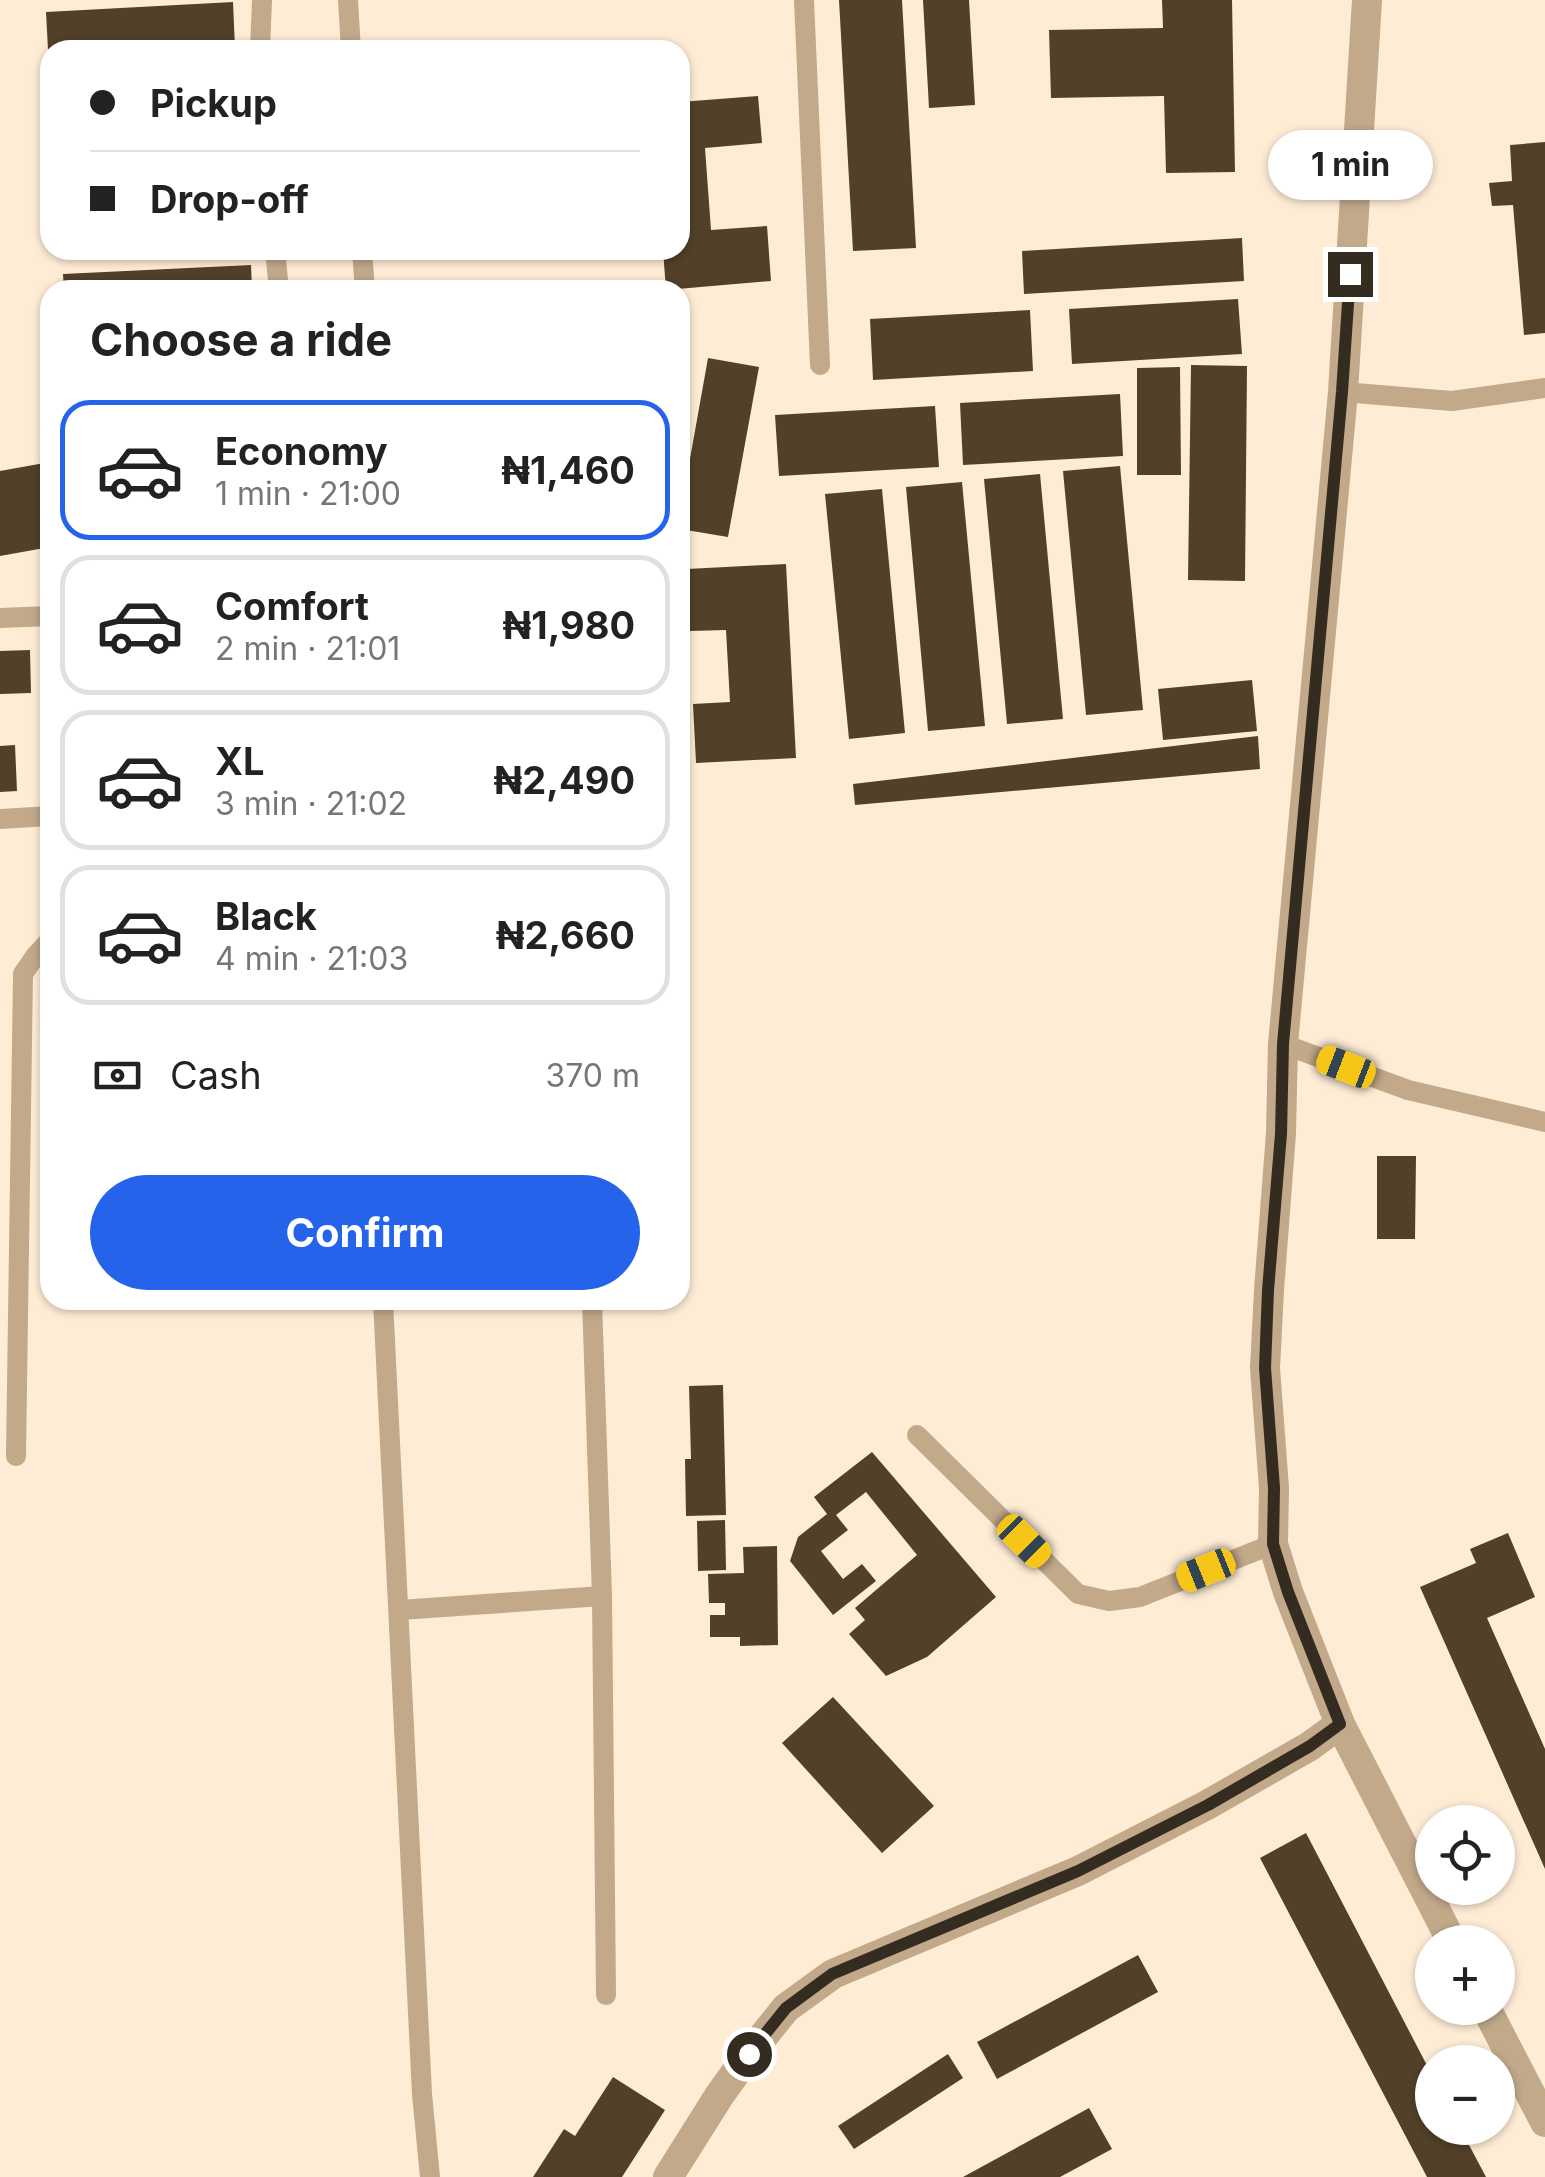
<!DOCTYPE html>
<meta charset="utf-8">
<style>
body{margin:0;font-family:Inter,sans-serif;background:#f2f2f2;color:#222;height:100vh;display:flex;flex-direction:column;font-size:38px;white-space:nowrap}
*{box-sizing:border-box;margin:0}
p{font-size:32px;color:#767676}
.icon{flex:none;width:55px;height:55px;fill:none;stroke:currentColor;stroke-width:2;stroke-linecap:round;stroke-linejoin:round}
.map{position:relative;flex:1;overflow:hidden}
.drawer{position:absolute;left:40px;top:280px;width:650px;height:1030px;display:flex;flex-direction:column;background:#fff;border-radius:30px;box-shadow:0 2px 8px #0004}
.drawer>*{flex:none}
.hud{position:absolute;left:40px;top:40px;width:650px;height:220px;border-radius:30px;box-shadow:0 2px 8px #0004;display:grid;align-content:center;height:220px;padding:0 50px;background:#fff}
.fabs{position:absolute;left:1415px;top:1805px;display:grid;gap:20px}
.fabs a{display:grid;place-items:center;width:100px;height:100px;border-radius:50%;background:#fff;box-shadow:0 2px 8px #0004;font-size:50px}
.end{position:absolute;width:45px;height:45px;margin:-22px;border:12px solid #342b21;background:#fff;box-shadow:0 0 0 5px #fff}
.from{border-radius:50%}
.bubble{position:absolute;height:70px;border-radius:35px;background:#fff;box-shadow:0 2px 8px #0004;font-size:32px;font-weight:700;line-height:70px;text-align:center}
.car{position:absolute;width:30px;height:60px;margin:-30px -15px;border-radius:12px;box-shadow:0 0 8px 2px #0007;background:linear-gradient(#f5c518 24%,#345 0 40%,#f5c518 0 76%,#345 0 86%,#f5c518 0)}
.hud b{display:flex;align-items:center;gap:35px;height:95px;font-size:38px}
.hud b+b{border-top:2px solid #e0e0e0}
.hud i{width:25px;height:25px;background:#222}
ul{padding:0;list-style:none}
li{display:flex;align-items:center;gap:30px;height:140px;margin:0 20px 15px;padding:0 30px;border:5px solid #e0e0e0;border-radius:30px}
li div{flex:1}
li b{display:block;font-size:38px}
li em{font-style:normal;font-weight:700}
li.selected{border-color:#2563eb}
li>.icon{width:90px;height:90px;stroke-width:1.5}
h2{padding:0 50px;font-size:45px;line-height:120px}
.pay{display:flex;align-items:center;gap:25px;height:110px;padding:0 50px;font-size:38px}
.pay p{margin-inline-start:auto}
.cta{display:flex;gap:20px;margin-top:auto;padding:20px 50px}
.cta a{flex:1;height:115px;border-radius:60px;background:#2563eb;color:#fff;font-size:40px;font-weight:700;line-height:115px;text-align:center}
.map>svg:first-child{display:block}
.building{fill:#524029}
.lines{fill:none;stroke-linecap:round;stroke-linejoin:round}
.service{stroke:#c1a98a;stroke-width:20}
.minor{stroke:#c1a98a;stroke-width:30}
.route{stroke:#342b21;stroke-width:12}
</style>
<div class="map">
<svg width="1545" height="2177" viewBox="0 0 1545 2177">
<rect width="100%" height="100%" fill="#feecd5"/>
<path class="building" d="M 839,0 L 902,0 L 916,248 L 853,251 Z
M 923,0 L 969,0 L 975,105 L 929,108 Z
M 1162,0 L 1232,0 L 1235,172 L 1166,173 L 1164,96 L 1051,98 L 1049,30 L 1163,28 Z
M 233,2 L 235,48 L 48,50 L 46,12 Z
M 758,96 L 762,143 L 705,148 L 711,230 L 767,226 L 771,281 L 666,290 L 663,250 L 680,250 L 680,102 Z
M 1545,142 L 1545,333 L 1524,335 L 1513,205 L 1492,206 L 1489,183 L 1512,181 L 1510,145 Z
M 1242,238 L 1244,281 L 1024,294 L 1022,251 Z
M 251,265 L 252,290 L 64,290 L 63,274 Z
M 1238,299 L 1242,354 L 1072,364 L 1069,309 Z
M 1030,310 L 1033,371 L 873,380 L 870,319 Z
M 708,358 L 759,367 L 728,537 L 680,529 L 680,515 Z
M 1191,365 L 1247,366 L 1245,581 L 1188,580 Z
M 1180,367 L 1181,475 L 1137,475 L 1137,368 Z
M 1120,394 L 1123,456 L 963,465 L 960,403 Z
M 935,406 L 939,467 L 779,476 L 775,415 Z
M 50,462 L 50,547 L 0,556 L 0,471 Z
M 1120,466 L 1143,710 L 1086,715 L 1063,471 Z
M 1040,474 L 1063,719 L 1007,724 L 984,479 Z
M 962,482 L 985,726 L 928,731 L 906,487 Z
M 882,489 L 905,733 L 849,739 L 825,494 Z
M 786,564 L 796,758 L 696,763 L 693,704 L 730,702 L 726,630 L 690,631 L 687,569 Z
M 30,650 L 31,693 L 0,694 L 0,651 Z
M 1252,680 L 1257,731 L 1163,740 L 1158,689 Z
M 1258,736 L 1260,769 L 855,805 L 853,784 Z
M 15,745 L 17,791 L 0,792 L 0,746 Z
M 44,988 L 50,988 L 50,1048 L 44,1047 Z
M 1377,1156 L 1416,1156 L 1415,1239 L 1377,1239 Z
M 723,1385 L 726,1515 L 686,1516 L 685,1459 L 691,1459 L 689,1386 Z
M 872,1452 L 996,1597 L 927,1657 L 886,1676 L 849,1634 L 865,1620 L 855,1608 L 917,1555 L 866,1492 L 836,1515 L 848,1530 L 821,1551 L 843,1579 L 862,1564 L 876,1581 L 833,1615 L 790,1561 L 798,1537 L 827,1514 L 814,1497 Z
M 725,1520 L 726,1570 L 698,1571 L 697,1521 Z
M 1508,1533 L 1535,1597 L 1487,1618 L 1545,1749 L 1545,1869 L 1420,1587 L 1476,1563 L 1470,1549 Z
M 777,1546 L 778,1645 L 740,1646 L 740,1637 L 710,1637 L 710,1615 L 725,1615 L 725,1603 L 709,1603 L 708,1574 L 744,1573 L 743,1547 Z
M 833,1697 L 934,1806 L 882,1853 L 782,1743 Z
M 1306,1833 L 1432,2075 L 1432,2128 L 1460,2128 L 1486,2177 L 1427,2177 L 1260,1858 Z
M 1138,1955 L 1158,1992 L 997,2079 L 977,2042 Z
M 948,2054 L 963,2078 L 854,2149 L 838,2126 Z
M 613,2077 L 665,2110 L 622,2177 L 533,2177 L 564,2129 L 575,2136 Z
M 1089,2108 L 1112,2149 L 1060,2177 L 963,2177 Z"/>
<g class="lines">
<path class="service" d="M 348,0 L 351,50
M 804,0 L 820,365
M 260,50 L 262,0
M 275,250 L 279,290
M 362,250 L 365,290
M 1343,392 L 1452,401 L 1545,388
M 0,618 L 50,616
M 0,819 L 50,816
M 1283,1044 L 1408,1090 L 1545,1122
M 383,1300 L 422,2094 L 430,2177
M 592,1300 L 602,1596 L 606,1995
M 917,1435 L 1078,1594 L 1109,1601 L 1140,1597 L 1273,1544
M 16,1456 L 23,974 L 36,955 L 50,940
M 400,1610 L 602,1596"/>
<path class="minor" d="M 1367,0 L 1343,392 L 1283,1044 L 1281,1133 L 1269,1290 L 1265,1368 L 1274,1488 L 1273,1544 L 1288,1592 L 1340,1724 L 1452,1942
M 1486,2008 L 1545,2122
M 668,2177 L 719,2096 L 749,2054 L 786,2008 L 833,1974 L 1078,1871 L 1207,1805 L 1310,1746 L 1340,1724"/>
</g>
<g class="lines">
<path class="route" d="M 749,2054 L 786,2008 L 832,1974 L 1078,1871 L 1208,1805 L 1310,1746 L 1340,1724 L 1288,1592 L 1273,1544 L 1274,1488 L 1265,1368 L 1268,1290 L 1281,1134 L 1283,1044 L 1342,392 L 1350,274"/>
</g>
</svg>
<div class="fabs">
<a><svg class="icon" aria-label="locate" viewBox="0 0 24 24"><circle cx="12" cy="12" r="6"/><path d="M12 2v4M12 18v4M2 12h4M18 12h4"/></svg></a>
<a>+</a>
<a>−</a>
</div>
<i class="end from" style="left:749px;top:2054px"></i>
<i class="end" style="left:1350px;top:274px"></i>
<div class="bubble" style="left:1268px;top:130px;width:165px">1 min</div>
<i class="car" style="left:1346px;top:1067px;rotate:291deg"></i>
<i class="car" style="left:1024px;top:1541px;rotate:135deg"></i>
<i class="car" style="left:1206px;top:1570px;rotate:248deg"></i>
<div class="hud">
<b><i class="from"></i>Pickup</b>
<b><i></i>Drop-off</b>
</div>
<section class="drawer">
<h2>Choose a ride</h2>
<ul>
<li class="selected"><svg class="icon" aria-label="car" viewBox="0 0 24 24"><path d="M5 17H2v-5l4-1 3-4h7l3 4 3 1v5h-3M9 17h6M6 11h13"/><circle cx="7" cy="17" r="2"/><circle cx="17" cy="17" r="2"/></svg><div><b>Economy</b><p>1 min · 21:00</p></div><em>₦1,460</em></li>
<li><svg class="icon" aria-label="car" viewBox="0 0 24 24"><path d="M5 17H2v-5l4-1 3-4h7l3 4 3 1v5h-3M9 17h6M6 11h13"/><circle cx="7" cy="17" r="2"/><circle cx="17" cy="17" r="2"/></svg><div><b>Comfort</b><p>2 min · 21:01</p></div><em>₦1,980</em></li>
<li><svg class="icon" aria-label="car" viewBox="0 0 24 24"><path d="M5 17H2v-5l4-1 3-4h7l3 4 3 1v5h-3M9 17h6M6 11h13"/><circle cx="7" cy="17" r="2"/><circle cx="17" cy="17" r="2"/></svg><div><b>XL</b><p>3 min · 21:02</p></div><em>₦2,490</em></li>
<li><svg class="icon" aria-label="car" viewBox="0 0 24 24"><path d="M5 17H2v-5l4-1 3-4h7l3 4 3 1v5h-3M9 17h6M6 11h13"/><circle cx="7" cy="17" r="2"/><circle cx="17" cy="17" r="2"/></svg><div><b>Black</b><p>4 min · 21:03</p></div><em>₦2,660</em></li>
</ul>
<div class="pay"><svg class="icon" aria-label="cash" viewBox="0 0 24 24"><path d="M3 7h18v10H3z"/><circle cx="12" cy="12" r="2"/></svg>Cash<p>370 m</p></div>
<div class="cta"><a>Confirm</a></div>
</section>
</div>
